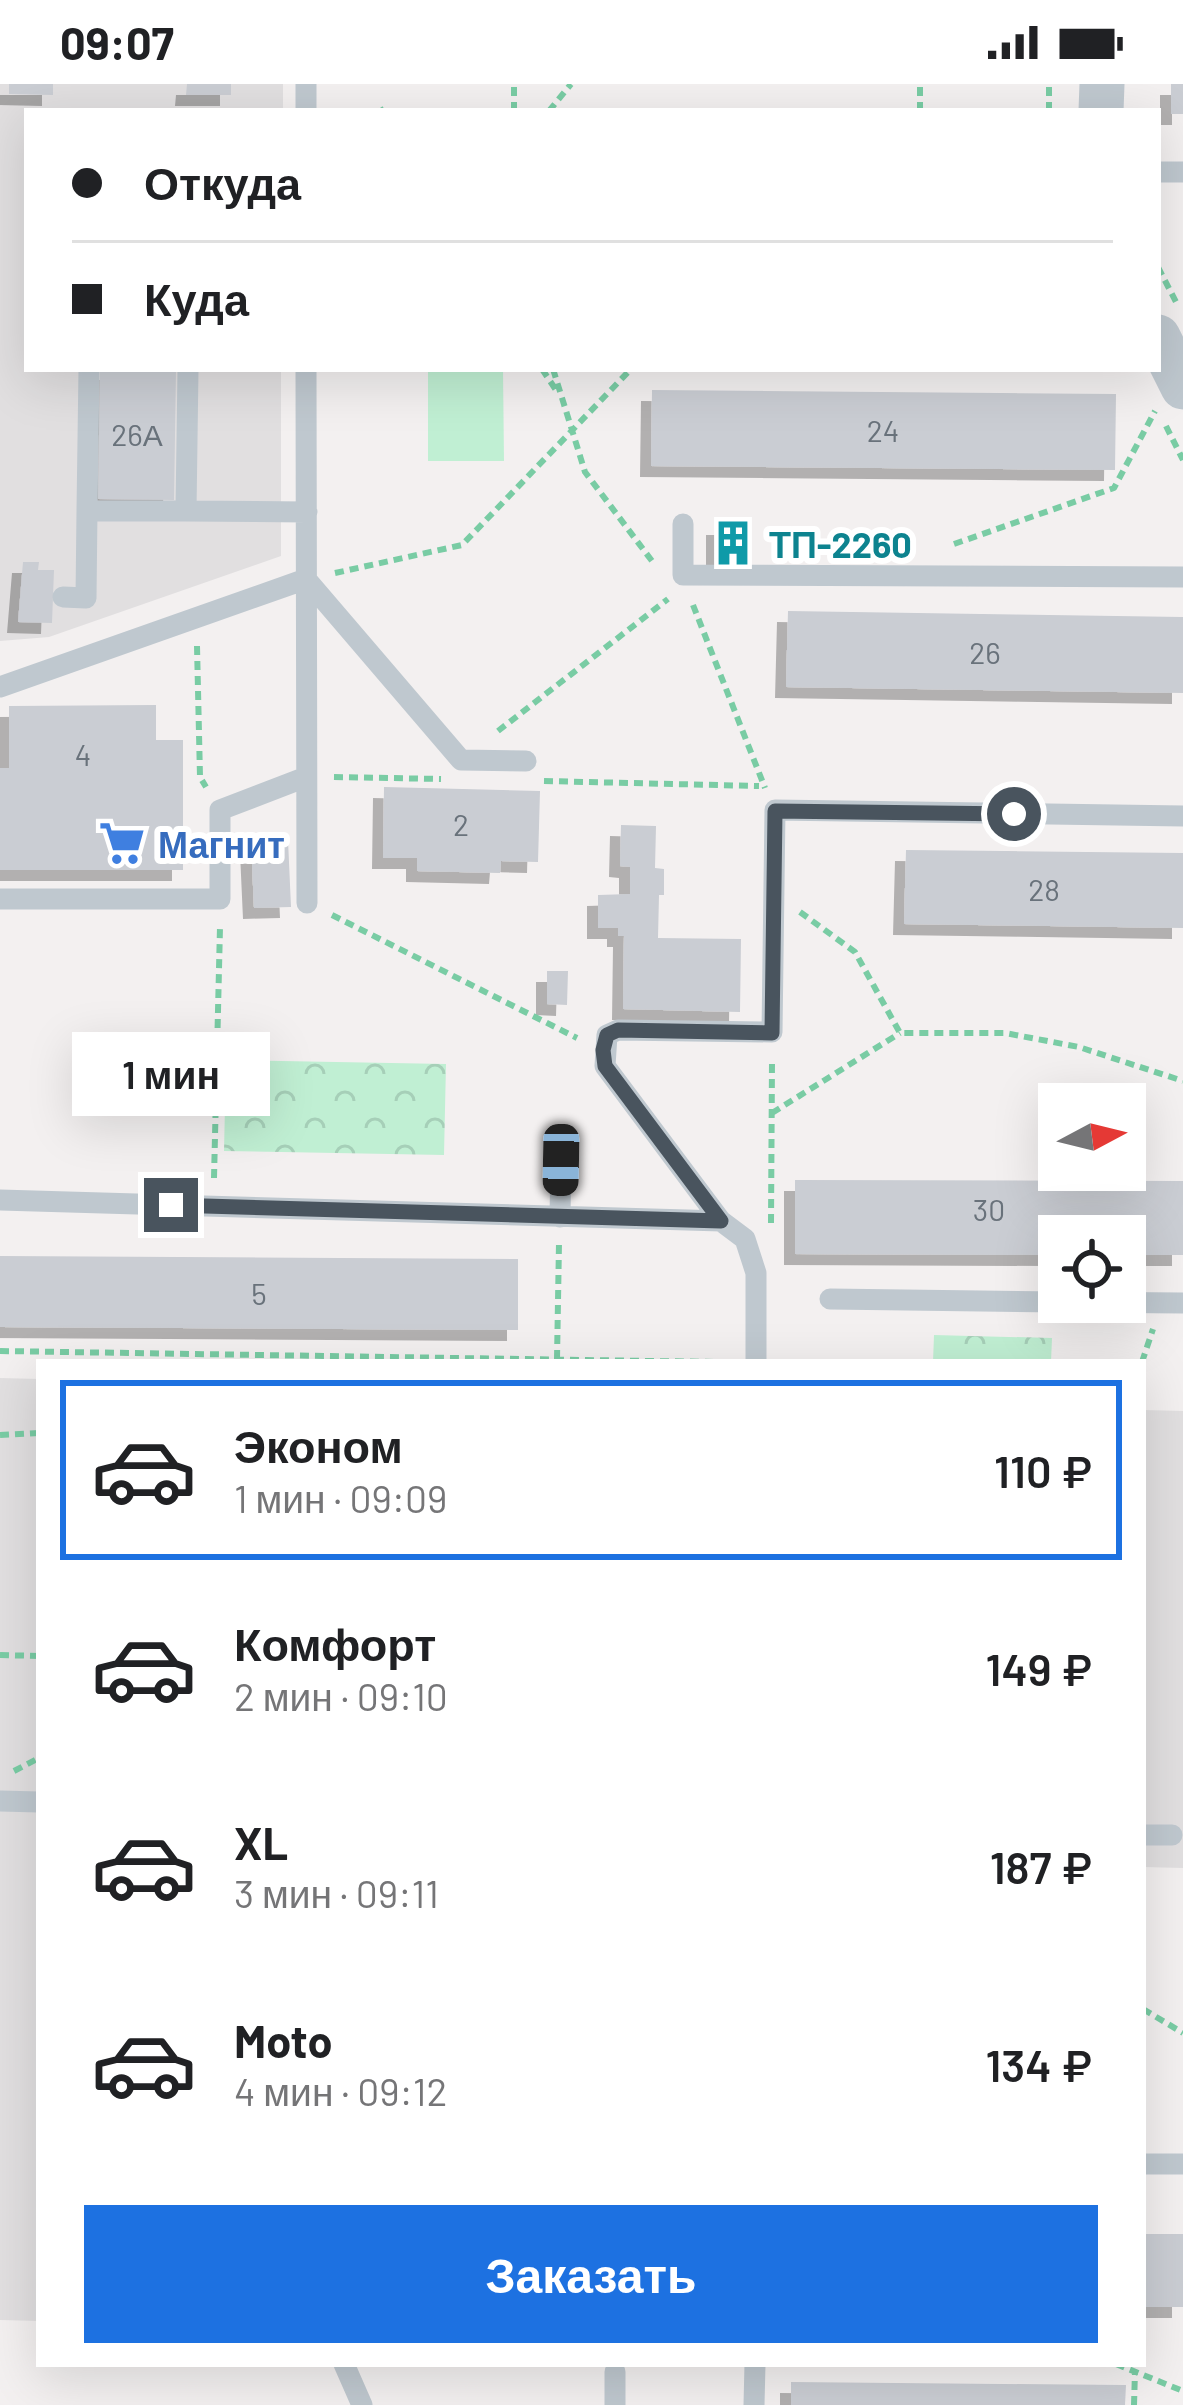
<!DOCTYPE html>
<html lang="ru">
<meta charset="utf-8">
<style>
body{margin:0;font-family:Barlow,sans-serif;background:#f2f2f2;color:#202124;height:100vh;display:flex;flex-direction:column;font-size:45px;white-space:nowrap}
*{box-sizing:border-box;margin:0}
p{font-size:39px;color:#757577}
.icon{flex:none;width:66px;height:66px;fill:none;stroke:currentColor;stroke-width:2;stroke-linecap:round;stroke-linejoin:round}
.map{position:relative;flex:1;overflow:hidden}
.side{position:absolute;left:36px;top:1275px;width:1110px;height:1008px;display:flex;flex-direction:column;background:#fff;border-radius:0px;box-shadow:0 12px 48px #0002}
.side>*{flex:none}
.banner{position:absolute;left:24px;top:24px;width:1137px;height:264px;border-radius:0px;box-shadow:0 12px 48px #0002;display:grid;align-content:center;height:264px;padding:0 48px;background:#fff}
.needle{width:78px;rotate:83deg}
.fabs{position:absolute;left:1038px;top:999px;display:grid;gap:24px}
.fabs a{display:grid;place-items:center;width:108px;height:108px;border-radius:0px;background:#fff;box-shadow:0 12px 48px #0002;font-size:60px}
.end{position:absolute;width:54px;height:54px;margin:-27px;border:15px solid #49545e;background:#fff;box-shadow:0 0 0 6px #fff}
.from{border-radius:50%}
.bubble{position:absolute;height:84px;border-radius:0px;background:#fff;box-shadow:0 12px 48px #0002;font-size:39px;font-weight:600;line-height:84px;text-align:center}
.car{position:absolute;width:36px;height:72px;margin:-36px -18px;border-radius:15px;box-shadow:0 0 9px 3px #0007;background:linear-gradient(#222 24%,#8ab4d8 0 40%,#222 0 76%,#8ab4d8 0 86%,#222 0)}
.banner b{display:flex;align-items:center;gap:42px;height:114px;font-size:45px}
.banner b+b{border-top:3px solid #e0e0e0}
.banner i{width:30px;height:30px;background:#202124}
ul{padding:21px 0 0;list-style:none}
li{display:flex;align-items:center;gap:36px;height:180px;margin:0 24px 18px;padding:0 24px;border:6px solid transparent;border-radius:0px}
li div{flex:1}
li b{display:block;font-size:45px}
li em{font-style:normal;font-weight:600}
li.current{border-color:#1d71e1}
li>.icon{width:108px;height:108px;stroke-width:1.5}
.action{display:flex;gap:24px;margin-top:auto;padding:24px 48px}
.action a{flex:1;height:138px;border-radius:0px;background:#1d71e1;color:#fff;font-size:48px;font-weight:600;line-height:138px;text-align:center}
.status{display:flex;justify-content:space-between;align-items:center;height:84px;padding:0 60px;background:#fff;direction:ltr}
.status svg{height:33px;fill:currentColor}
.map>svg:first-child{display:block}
.education{fill:#e1dfe0}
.park{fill:url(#park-crowns)}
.garden{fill:#c0efd3}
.building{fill:#cacdd3;filter:url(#shadow)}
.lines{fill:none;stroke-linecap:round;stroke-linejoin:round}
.path{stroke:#79cca4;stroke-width:6;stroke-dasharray:9 6;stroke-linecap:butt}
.lane{stroke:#bfc8cf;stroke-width:21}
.street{stroke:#bfc8cf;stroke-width:45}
.route{stroke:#49545e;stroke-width:15}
.labels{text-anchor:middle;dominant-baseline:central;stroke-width:12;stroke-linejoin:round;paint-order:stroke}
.number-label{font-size:30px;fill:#69727b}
.culture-label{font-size:36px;font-weight:bold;fill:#0d838f;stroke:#fff;text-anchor:start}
.shop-label{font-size:36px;font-weight:bold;fill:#366cbe;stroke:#fff;text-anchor:start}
</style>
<div class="status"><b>09:07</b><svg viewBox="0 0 49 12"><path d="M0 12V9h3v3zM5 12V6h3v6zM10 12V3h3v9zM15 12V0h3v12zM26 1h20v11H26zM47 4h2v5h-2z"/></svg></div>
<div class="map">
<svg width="1183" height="2321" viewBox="0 0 1183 2321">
<defs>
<pattern id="park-crowns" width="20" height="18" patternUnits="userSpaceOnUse" patternTransform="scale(3)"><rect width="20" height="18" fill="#c0efd3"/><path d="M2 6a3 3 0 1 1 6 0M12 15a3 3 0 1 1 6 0" fill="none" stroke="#a6cfb8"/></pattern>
<filter id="shadow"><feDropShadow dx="-11" dy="11" stdDeviation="0" flood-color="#0004"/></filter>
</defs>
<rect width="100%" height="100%" fill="#f3f0f0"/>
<path class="education" d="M 0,0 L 283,0 L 283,27 L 27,27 L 27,285 L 281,285 L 281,472 L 49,553 L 0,557 Z
M 0,1294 L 39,1295 L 39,2237 L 0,2236 Z
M 1143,1326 L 1183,1327 L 1183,1784 L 1143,1783 Z"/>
<path class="park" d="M 226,976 L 446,980 L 444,1071 L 224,1067 Z
M 934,1251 L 1052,1254 L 1051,1278 L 933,1278 Z"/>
<path class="garden" d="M 428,285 L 503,285 L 504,377 L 428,377 Z"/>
<path class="building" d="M 9,0 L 53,0 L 53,11 L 9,10 Z
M 187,0 L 231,0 L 231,11 L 186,11 Z
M 1171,0 L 1183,0 L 1183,30 L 1171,30 Z
M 100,285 L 176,285 L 174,416 L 98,415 Z
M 652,306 L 1116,310 L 1115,386 L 651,382 Z
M 717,440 L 749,440 L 749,477 L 717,478 Z
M 23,478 L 39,478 L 38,486 L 54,486 L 52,539 L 18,538 Z
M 788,527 L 1183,533 L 1183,609 L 786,603 Z
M 156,621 L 156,656 L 183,656 L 183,786 L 0,786 L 0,684 L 9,684 L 9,622 Z
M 384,703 L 540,707 L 538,778 L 501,777 L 500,789 L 417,787 L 417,774 L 383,774 Z
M 621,741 L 656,742 L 655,784 L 664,785 L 664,811 L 659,811 L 658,854 L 741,855 L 740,928 L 623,925 L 624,852 L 618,852 L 618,844 L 598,844 L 598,811 L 630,810 L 630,783 L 620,782 Z
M 288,756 L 291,823 L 254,824 L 251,758 Z
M 906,766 L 1183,769 L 1183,844 L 904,840 Z
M 547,887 L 568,887 L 567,921 L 547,920 Z
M 795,1096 L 1183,1097 L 1183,1171 L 1125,1171 L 1125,1152 L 1059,1152 L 1059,1171 L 795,1170 Z
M 0,1172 L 518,1175 L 518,1246 L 0,1243 Z
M 1143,2150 L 1183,2150 L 1183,2223 L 1143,2223 Z
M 791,2298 L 1126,2301 L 1125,2321 L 791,2321 Z"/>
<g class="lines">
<path class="path" d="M 380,24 L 382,27
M 514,27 L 514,0
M 549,27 L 571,0
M 920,27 L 920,0
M 1049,27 L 1049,0
M 1158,183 L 1176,218
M 542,285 L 558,309
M 553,285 L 585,388 L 655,481
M 1166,342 L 1183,376
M 954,460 L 1114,404 L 1155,327
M 335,489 L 462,461 L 631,285
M 693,521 L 765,704
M 197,562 L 200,693 L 206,703
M 498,647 L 668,515
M 334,693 L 441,695
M 544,697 L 759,702
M 800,828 L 855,868 L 900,949 L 1005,949 L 1079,963 L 1183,997
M 332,831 L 577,954
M 772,1029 L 900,949
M 214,1094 L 220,843
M 771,1139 L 772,978
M 0,1267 L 716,1278
M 557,1275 L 559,1159
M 1142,1278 L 1153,1245
M 0,1351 L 39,1349
M 0,1571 L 39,1572
M 14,1687 L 39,1674
M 1143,1925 L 1183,1949
M 1116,2280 L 1183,2307
M 1134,2321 L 1135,2287"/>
<path class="lane" d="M 306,27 L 306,0
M 1158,88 L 1183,88
M 89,285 L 87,427 L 186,427
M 188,285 L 186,427 L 307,428
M 306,285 L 307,819
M 683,440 L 683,491 L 1183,493
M 63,513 L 86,514 L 87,427
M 0,603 L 306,495 L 461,676 L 526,677
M 0,815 L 220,815 L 220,726 L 306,693
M 0,1116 L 721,1137
M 560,1133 L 561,1076
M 830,1215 L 1059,1218
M 1060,1218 L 1183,1219
M 756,1278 L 756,1189 L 745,1155 L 721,1137 L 605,982 L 607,951 L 618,946 L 772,948 L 775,726 L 1183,732
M 0,1717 L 39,1718
M 1143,1751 L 1172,1751
M 1143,2080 L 1183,2080
M 344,2280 L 362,2321
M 615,2321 L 615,2288
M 754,2321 L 755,2280"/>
<path class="street" d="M 1101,27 L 1102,0
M 1158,253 L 1183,303"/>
</g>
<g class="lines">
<path class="route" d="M 171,1121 L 721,1137 L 605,982 L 603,966 L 607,951 L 618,946 L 772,949 L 775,727 L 1014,730"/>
</g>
<defs>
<g id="building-bare" transform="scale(3.6)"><path d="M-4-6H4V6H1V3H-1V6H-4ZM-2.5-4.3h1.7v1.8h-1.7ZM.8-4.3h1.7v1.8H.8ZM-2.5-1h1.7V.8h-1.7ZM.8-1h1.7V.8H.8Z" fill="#0f9aa8" stroke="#fff" stroke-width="2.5" paint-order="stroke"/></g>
<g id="supermarket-bare" transform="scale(3.6)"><path d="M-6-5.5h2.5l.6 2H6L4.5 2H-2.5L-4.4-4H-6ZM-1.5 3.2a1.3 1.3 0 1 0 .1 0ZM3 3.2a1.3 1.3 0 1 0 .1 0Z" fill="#3f7fe0" stroke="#fff" stroke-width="2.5" paint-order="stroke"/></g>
</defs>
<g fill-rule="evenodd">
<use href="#building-bare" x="733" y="459"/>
<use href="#supermarket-bare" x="122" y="759"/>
</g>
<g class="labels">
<g class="number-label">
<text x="883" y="346">24</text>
<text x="137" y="350">26А</text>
<text x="985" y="568">26</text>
<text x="83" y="670">4</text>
<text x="461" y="740">2</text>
<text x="1044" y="805">28</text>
<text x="989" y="1125">30</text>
<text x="259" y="1209">5</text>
</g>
<g class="culture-label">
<text x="769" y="459">ТП-2260</text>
</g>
<g class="shop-label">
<text x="158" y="759">Магнит</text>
</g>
</g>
</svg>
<div class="fabs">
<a><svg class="needle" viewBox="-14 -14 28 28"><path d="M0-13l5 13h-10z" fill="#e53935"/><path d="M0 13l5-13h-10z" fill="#757577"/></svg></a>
<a><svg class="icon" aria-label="locate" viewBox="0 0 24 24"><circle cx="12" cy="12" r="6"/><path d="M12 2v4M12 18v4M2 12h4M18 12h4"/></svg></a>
</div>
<i class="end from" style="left:1014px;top:730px"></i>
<i class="end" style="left:171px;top:1121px"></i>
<div class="bubble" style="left:72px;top:948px;width:198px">1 мин</div>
<i class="car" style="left:561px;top:1076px;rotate:181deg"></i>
<div class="banner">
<b><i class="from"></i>Откуда</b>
<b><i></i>Куда</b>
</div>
<section class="side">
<ul>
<li class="current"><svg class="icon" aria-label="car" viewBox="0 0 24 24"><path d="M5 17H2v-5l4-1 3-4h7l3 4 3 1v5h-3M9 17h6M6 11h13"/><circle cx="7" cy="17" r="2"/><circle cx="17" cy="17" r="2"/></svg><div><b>Эконом</b><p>1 мин · 09:09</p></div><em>110 ₽</em></li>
<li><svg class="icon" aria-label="car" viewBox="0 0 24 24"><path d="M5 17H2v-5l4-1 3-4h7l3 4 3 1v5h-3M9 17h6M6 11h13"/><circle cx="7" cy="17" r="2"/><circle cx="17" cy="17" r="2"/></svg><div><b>Комфорт</b><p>2 мин · 09:10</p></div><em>149 ₽</em></li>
<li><svg class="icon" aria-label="car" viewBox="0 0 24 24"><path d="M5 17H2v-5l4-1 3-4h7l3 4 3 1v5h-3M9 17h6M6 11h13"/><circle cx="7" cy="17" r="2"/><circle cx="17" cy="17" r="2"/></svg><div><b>XL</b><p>3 мин · 09:11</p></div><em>187 ₽</em></li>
<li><svg class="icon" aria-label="car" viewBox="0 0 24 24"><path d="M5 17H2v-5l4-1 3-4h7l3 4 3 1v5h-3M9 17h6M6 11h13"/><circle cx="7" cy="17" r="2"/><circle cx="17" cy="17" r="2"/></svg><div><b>Moto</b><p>4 мин · 09:12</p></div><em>134 ₽</em></li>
</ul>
<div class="action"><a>Заказать</a></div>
</section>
</div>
